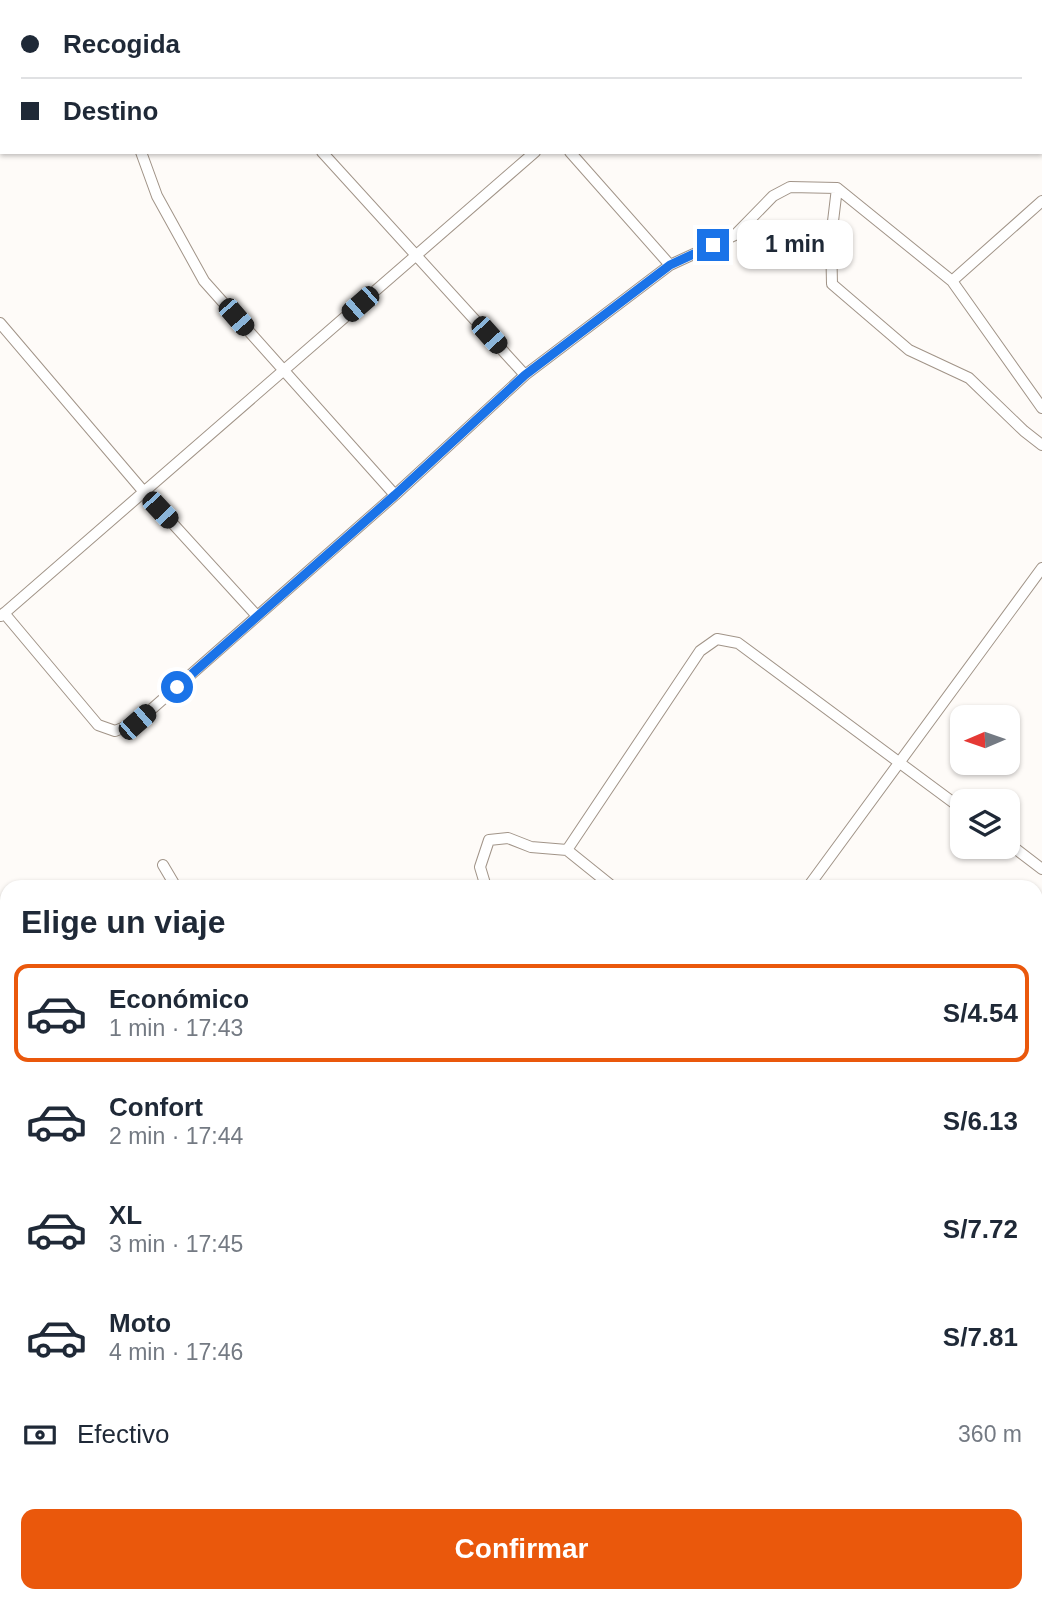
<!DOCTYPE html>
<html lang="es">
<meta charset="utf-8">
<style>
body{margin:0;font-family:Helvetica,sans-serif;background:#f2f2f3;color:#1f2937;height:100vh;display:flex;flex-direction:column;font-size:26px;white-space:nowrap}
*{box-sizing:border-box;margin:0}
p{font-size:23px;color:#747a83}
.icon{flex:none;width:38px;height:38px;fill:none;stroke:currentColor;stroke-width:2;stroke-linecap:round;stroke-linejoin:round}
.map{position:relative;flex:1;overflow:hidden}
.panel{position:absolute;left:0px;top:880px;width:1043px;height:723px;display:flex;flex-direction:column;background:#fff;border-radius:21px 21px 0 0;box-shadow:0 2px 5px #0004}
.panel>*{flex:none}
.hud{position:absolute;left:0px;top:0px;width:1043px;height:154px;box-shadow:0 2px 5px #0004;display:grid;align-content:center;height:154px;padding:0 21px;background:#fff}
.needle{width:46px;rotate:268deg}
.fabs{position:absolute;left:950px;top:705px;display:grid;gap:14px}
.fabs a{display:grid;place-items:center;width:70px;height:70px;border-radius:14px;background:#fff;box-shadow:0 2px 5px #0004;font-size:35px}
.end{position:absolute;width:32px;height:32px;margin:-16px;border:9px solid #1a73e8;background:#fff;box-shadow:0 0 0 4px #fff}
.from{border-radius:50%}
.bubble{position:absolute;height:49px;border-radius:14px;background:#fff;box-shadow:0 2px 5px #0004;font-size:23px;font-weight:600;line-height:49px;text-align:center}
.car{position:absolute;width:21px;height:42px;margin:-21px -10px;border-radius:9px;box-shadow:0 0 5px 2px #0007;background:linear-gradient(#222 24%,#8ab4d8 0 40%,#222 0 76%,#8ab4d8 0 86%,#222 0)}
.hud b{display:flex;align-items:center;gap:24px;height:66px;font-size:26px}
.hud b+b{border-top:2px solid #e0e1e3}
.hud i{width:18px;height:18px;background:#1f2937}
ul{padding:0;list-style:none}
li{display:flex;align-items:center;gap:21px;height:98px;margin:0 14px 10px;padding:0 7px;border:4px solid transparent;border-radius:14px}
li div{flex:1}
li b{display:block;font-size:26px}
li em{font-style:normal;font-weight:600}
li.selected{border-color:#ea580c}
li>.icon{width:63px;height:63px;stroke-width:1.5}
h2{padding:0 21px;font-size:32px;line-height:84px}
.pay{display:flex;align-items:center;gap:18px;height:77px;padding:0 21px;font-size:26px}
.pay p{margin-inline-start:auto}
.primary-button{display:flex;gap:14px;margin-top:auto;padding:14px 21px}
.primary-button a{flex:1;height:80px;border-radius:14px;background:#ea580c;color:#fff;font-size:28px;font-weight:600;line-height:80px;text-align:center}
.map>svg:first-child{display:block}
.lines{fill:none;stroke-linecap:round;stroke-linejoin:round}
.minor-casing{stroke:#a19488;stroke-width:12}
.minor{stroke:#fff;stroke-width:10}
.route{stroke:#1a73e8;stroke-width:9}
</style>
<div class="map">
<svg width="1042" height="1602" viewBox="0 0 1042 1602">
<rect width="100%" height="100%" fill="#fefbf8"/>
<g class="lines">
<g class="minor-casing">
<path id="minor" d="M 90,0 L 90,2
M 225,0 L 226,2
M 440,0 L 441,2
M 692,0 L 694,2
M 708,2 L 710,0
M 0,128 L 2,133
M 141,152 L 157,196 L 204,281 L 395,495
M 322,152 L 525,375
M 570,152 L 670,265
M 837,188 L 831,238 L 832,284 L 909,350 L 969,378 L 1024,431 L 1042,445
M 952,281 L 1042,201
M 0,323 L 144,492 L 257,616
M 4,613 L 98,725 L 115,731 L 137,722 L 395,495 L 525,375 L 670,265 L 735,235 L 773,196 L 790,187 L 837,188 L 952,281 L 1042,408
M 1,616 L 535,152
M 1008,843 L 1042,869
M 567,850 L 613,887
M 163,865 L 176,887
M 486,887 L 480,867 L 489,840 L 508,838 L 531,847 L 567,850 L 700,651 L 717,639 L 738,643 L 962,809
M 808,887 L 1042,568
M 1036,927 L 1042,919
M 0,984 L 7,994
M 1036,1285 L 1042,1276
M 0,1294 L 7,1289
M 0,1534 L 7,1530
M 454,1596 L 462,1602
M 947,1596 L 956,1602
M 259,1602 L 268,1596
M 555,1602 L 559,1596
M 808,1602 L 812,1596"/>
</g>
<use href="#minor" class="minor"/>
</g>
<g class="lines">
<path class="route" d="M 177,687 L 395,495 L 525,375 L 670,265 L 713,245"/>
</g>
</svg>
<div class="fabs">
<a><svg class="needle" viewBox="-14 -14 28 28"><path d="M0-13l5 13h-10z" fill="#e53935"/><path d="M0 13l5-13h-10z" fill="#747a83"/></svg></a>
<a><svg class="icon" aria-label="layers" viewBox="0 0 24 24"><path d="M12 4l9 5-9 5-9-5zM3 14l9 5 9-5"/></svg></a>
</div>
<i class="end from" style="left:177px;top:687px"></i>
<i class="end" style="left:713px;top:245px"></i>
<div class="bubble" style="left:737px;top:220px;width:116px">1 min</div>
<i class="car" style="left:360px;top:304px;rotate:229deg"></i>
<i class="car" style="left:236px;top:317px;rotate:139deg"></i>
<i class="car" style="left:489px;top:335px;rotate:138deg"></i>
<i class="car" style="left:160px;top:510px;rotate:137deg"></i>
<i class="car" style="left:137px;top:722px;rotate:49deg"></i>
<div class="hud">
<b><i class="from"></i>Recogida</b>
<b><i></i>Destino</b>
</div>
<section class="panel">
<h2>Elige un viaje</h2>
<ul>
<li class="selected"><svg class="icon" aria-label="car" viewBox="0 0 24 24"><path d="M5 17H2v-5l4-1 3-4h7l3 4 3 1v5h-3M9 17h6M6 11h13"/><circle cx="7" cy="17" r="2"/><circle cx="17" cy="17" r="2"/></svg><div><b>Económico</b><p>1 min · 17:43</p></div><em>S/4.54</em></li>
<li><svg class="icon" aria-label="car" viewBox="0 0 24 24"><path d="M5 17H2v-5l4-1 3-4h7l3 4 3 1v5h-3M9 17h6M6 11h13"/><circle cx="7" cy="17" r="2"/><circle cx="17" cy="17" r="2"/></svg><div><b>Confort</b><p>2 min · 17:44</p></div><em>S/6.13</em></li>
<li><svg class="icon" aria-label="car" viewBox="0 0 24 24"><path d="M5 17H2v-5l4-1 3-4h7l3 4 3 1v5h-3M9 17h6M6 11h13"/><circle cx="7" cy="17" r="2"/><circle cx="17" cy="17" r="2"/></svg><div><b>XL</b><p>3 min · 17:45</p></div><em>S/7.72</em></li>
<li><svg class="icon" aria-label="car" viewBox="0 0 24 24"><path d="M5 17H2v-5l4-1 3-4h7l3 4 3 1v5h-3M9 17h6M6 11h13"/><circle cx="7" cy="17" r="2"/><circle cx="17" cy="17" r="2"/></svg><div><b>Moto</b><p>4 min · 17:46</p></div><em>S/7.81</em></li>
</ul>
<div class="pay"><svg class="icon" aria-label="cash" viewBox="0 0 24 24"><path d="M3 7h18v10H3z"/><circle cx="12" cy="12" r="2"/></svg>Efectivo<p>360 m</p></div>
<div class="primary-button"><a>Confirmar</a></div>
</section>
</div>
